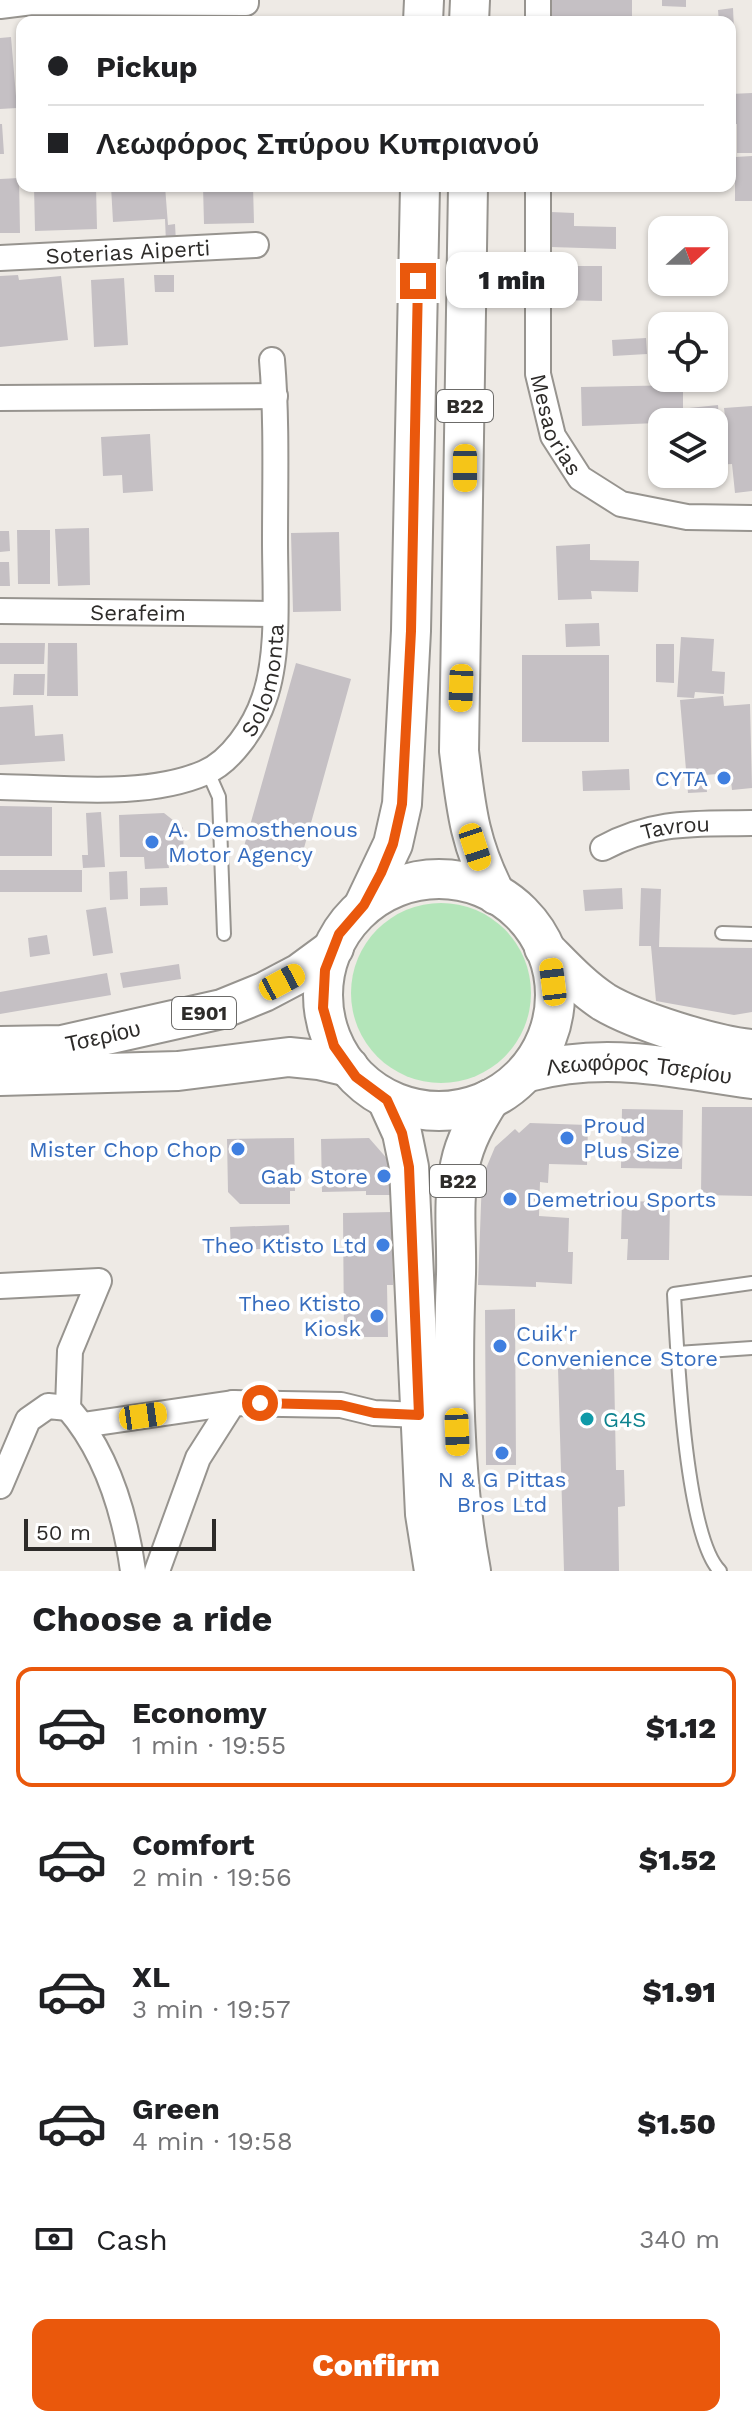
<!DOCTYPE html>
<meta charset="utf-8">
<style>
body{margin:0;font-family:"Work Sans",sans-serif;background:#f6f6f6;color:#202124;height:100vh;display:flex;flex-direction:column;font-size:30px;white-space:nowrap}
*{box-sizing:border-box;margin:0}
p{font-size:26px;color:#757577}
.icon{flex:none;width:44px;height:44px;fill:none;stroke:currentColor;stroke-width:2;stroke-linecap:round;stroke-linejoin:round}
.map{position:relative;height:1571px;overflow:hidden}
.panel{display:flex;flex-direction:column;background:#fff;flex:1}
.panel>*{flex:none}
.banner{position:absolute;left:16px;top:16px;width:720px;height:176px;border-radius:16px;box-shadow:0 2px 6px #0004;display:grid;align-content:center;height:176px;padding:0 32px;background:#fff}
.needle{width:52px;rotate:69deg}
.buttons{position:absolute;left:648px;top:216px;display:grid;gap:16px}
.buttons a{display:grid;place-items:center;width:80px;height:80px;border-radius:16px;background:#fff;box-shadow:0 2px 6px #0004;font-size:40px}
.scale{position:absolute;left:24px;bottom:20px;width:192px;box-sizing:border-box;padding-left:8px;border:4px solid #2d2b29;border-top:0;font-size:22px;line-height:28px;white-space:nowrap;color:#2d2b29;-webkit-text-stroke:6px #fff;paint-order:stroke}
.end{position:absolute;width:36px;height:36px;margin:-18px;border:10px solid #ea580c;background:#fff;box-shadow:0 0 0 4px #fff}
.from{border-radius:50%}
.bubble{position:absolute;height:56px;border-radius:16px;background:#fff;box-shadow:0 2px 6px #0004;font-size:26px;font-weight:800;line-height:56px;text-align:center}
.car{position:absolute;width:24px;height:48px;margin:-24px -12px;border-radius:10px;box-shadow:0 0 6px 2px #0007;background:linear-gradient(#f5c518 24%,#345 0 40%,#f5c518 0 76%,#345 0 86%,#f5c518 0)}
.banner b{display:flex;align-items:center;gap:28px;height:76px;font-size:30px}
.banner b+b{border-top:2px solid #e0e0e0}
.banner i{width:20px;height:20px;background:#202124}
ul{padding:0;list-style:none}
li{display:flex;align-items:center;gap:24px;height:120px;margin:0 16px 12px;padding:0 16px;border:4px solid transparent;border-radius:16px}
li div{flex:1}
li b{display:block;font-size:30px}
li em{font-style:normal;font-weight:800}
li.active{border-color:#ea580c}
li>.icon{width:72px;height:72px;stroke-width:1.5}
h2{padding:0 32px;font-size:36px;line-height:96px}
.pay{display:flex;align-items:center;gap:20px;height:88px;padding:0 32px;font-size:30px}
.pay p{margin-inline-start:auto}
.button{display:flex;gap:16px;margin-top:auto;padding:16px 32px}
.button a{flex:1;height:92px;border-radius:16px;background:#ea580c;color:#fff;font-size:32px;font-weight:800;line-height:92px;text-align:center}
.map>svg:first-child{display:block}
.green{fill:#b3e5b9}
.building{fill:#c5c0c4}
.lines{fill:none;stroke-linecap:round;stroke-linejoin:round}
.lane-casing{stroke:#97948f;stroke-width:16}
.street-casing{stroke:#97948f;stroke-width:28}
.primary-casing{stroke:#97948f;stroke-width:42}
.lane{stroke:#fff;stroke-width:12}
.street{stroke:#fff;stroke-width:24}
.primary{stroke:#fff;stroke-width:38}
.route{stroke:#ea580c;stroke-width:10}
.shop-dot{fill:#3f7fe0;stroke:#fff;stroke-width:3}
.culture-dot{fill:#0f9aa8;stroke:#fff;stroke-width:3}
.labels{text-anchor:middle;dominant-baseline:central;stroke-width:7;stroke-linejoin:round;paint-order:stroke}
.shield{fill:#fff;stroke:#6c6b69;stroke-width:2}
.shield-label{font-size:20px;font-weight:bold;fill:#2d2b29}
.street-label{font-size:22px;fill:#2d2b29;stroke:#fff}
.shop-label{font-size:22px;fill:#366cbe;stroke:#fff;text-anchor:end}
.culture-label{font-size:22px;fill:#0d838f;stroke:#fff;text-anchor:start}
</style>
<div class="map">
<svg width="752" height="1571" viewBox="0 0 752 1571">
<rect width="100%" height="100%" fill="#eeeae5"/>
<path class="green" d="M351 993a90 90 0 1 1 180 0a90 90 0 1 1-180 0Z"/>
<path class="building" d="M 546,0 L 632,0 L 632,22 L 546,22 Z
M 662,0 L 686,0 L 686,7 L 662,6 Z
M 733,8 L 734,30 L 730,30 L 730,22 L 719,22 L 718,10 Z
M 11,37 L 17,108 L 0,109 L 0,38 Z
M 752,93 L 752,153 L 737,153 L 737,124 L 730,124 L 730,94 Z
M 0,124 L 2,124 L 4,154 L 0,154 Z
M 752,156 L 752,201 L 735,201 L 735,157 Z
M 19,178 L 20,233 L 0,233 L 0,179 Z
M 34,186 L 96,186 L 97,229 L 35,231 Z
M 111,186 L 165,186 L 168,225 L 175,224 L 176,242 L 166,243 L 165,219 L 113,222 Z
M 203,186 L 253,186 L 254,223 L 204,224 Z
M 551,212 L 574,213 L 574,226 L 616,227 L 616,249 L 550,247 Z
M 554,266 L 602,266 L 602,301 L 554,300 Z
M 18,275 L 19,280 L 61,276 L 68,340 L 0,347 L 0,276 Z
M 154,275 L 174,275 L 174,292 L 155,292 Z
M 124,278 L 128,345 L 94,347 L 91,280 Z
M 646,338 L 647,354 L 613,356 L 612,340 Z
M 683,385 L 683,422 L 582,426 L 581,387 Z
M 718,405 L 720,434 L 727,434 L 724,408 L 752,406 L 752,491 L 735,493 L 732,464 L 714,465 L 714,422 L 690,422 L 689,408 Z
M 150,434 L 153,491 L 123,493 L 122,475 L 103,476 L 101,437 Z
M 89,528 L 90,585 L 58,586 L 55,529 Z
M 17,530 L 50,530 L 50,584 L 18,584 Z
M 0,531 L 9,531 L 10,551 L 0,552 Z
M 339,532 L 341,611 L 293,612 L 291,533 Z
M 590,544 L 590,560 L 639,561 L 638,592 L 591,591 L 592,599 L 558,600 L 556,546 Z
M 0,562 L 9,562 L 10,586 L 0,586 Z
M 599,623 L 600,646 L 566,647 L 565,624 Z
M 681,637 L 714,639 L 712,671 L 725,672 L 724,694 L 695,692 L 694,698 L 677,697 Z
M 0,643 L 45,643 L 44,664 L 0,664 Z
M 48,643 L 77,643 L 78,696 L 47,696 Z
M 656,644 L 674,644 L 674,683 L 656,682 Z
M 522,655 L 609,655 L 609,742 L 522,742 Z
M 296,663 L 351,679 L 299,866 L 243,850 Z
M 14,674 L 45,674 L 44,695 L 13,695 Z
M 723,696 L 724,706 L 750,704 L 752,788 L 732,790 L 730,773 L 705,775 L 707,792 L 688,793 L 680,700 Z
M 33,705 L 35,736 L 63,734 L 65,761 L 0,765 L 0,707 Z
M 629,769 L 630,790 L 583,791 L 582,771 Z
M 0,806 L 52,807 L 52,856 L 0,856 Z
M 101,812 L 105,867 L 83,868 L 82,855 L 88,855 L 86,813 Z
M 164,813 L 183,828 L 184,861 L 168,862 L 169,868 L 145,869 L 144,857 L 120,857 L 119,815 Z
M 0,870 L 82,870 L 82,892 L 0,892 Z
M 127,871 L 128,899 L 110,900 L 109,872 Z
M 167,887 L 168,905 L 140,906 L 140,888 Z
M 622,888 L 623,909 L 585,911 L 583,890 Z
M 641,888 L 661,889 L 659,947 L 752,948 L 752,1012 L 734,1015 L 656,1001 L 651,946 L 639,946 Z
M 106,907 L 113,953 L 93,956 L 86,910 Z
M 47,935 L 50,954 L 30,957 L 28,938 Z
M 179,964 L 181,979 L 123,988 L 120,973 Z
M 107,973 L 111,995 L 0,1014 L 0,992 Z
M 702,1107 L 752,1107 L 752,1196 L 701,1195 Z
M 622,1109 L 683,1110 L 682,1169 L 621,1168 Z
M 530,1123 L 588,1125 L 587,1165 L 549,1164 L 548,1183 L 540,1182 L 539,1216 L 569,1218 L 568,1252 L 573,1252 L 572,1284 L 536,1282 L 536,1287 L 478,1285 L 482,1178 L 495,1147 L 515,1129 L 519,1133 Z
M 294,1138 L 295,1191 L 290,1191 L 290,1204 L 240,1204 L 228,1192 L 227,1139 Z
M 369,1138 L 390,1162 L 395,1195 L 366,1195 L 366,1191 L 322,1192 L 321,1139 Z
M 622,1201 L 670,1202 L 669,1260 L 627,1260 L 628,1239 L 621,1239 Z
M 392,1212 L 393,1285 L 387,1285 L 388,1337 L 344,1337 L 343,1213 Z
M 289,1225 L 290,1248 L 231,1250 L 230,1227 Z
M 515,1309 L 516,1465 L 486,1465 L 485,1310 Z
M 614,1366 L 616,1470 L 624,1470 L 625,1506 L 618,1507 L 619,1571 L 564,1571 L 558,1368 Z"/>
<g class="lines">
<g class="lane-casing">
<path id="lane" d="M 208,772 L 219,797 L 224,934
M 722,933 L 752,934
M 677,1353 L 752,1348
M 720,1571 C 685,1536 677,1349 674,1294 L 752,1283"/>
</g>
<g class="street-casing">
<g id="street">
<path d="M 0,6 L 32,2 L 246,3 L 246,0"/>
<path d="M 538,22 L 538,0"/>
<path id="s1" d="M 538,186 L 538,374 L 553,436 L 580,478 L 621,504 L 687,517 L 752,518"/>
<path id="s2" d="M 0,258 L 256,245"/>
<path d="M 0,398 L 275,396"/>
<path id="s3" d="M 0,611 L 275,614"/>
<path id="s4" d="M 0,787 C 64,788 146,798 204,773 C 231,762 255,726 264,699 C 280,655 275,589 275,542 C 275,481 277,420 272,360"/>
<path id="s5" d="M 603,848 C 655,820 695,824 752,823"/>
<path d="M 0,1286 L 99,1281 L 70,1351 L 68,1408 C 106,1452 125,1513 133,1571"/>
<path d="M 83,1425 L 233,1403 L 341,1405 L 374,1413 L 419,1415"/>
<path d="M 0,1486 L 28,1420 L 48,1406 L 68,1408"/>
<path d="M 157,1571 L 198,1458 L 233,1403"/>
</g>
</g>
<g class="primary-casing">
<g id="primary">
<path d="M 423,22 L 424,0"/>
<path d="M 469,22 L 470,0"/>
<path d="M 468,186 L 459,751 C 466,808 469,843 496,895"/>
<circle cx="439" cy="995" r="116"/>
<path d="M 364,905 L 393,844 L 402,804 L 411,631 L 420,186"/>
<path d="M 544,948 C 563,967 581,987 604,1002 C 636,1021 715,1046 752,1049"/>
<path id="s6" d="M 0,1046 L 62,1045 L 222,1009 L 264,992 L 300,973 L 334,948"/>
<path id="s7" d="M 528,1072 C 609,1051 671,1068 752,1079"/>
<path d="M 0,1076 L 178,1071 L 289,1057 L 319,1060 L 349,1067"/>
<path d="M 387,1100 L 402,1133 L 409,1167 L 425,1514 L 434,1571"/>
<path d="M 471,1571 C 453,1474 452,1372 456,1274 C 457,1237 452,1201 460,1165 C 465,1140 477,1120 490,1099"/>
</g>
</g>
<use href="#lane" class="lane"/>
<use href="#street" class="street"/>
<use href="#primary" class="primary"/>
</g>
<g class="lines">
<path class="route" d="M 260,1403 L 341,1405 L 374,1413 L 419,1415 L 409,1167 L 402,1133 L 387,1100 L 356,1077 L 334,1046 L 323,1008 L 325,970 L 339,934 L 364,905 L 381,873 L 393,844 L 402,804 L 411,631 L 418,281"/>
</g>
<g class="shop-dot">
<circle cx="724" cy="778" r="8"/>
<circle cx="152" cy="842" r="8"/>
<circle cx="567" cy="1138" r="8"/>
<circle cx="238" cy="1149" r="8"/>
<circle cx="384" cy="1176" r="8"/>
<circle cx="510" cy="1199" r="8"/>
<circle cx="383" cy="1245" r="8"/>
<circle cx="377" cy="1316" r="8"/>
<circle cx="500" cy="1346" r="8"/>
<circle cx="502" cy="1453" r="8"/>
</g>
<circle class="culture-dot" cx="587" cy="1419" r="8"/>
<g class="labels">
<g class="shield">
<rect x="437" y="390" width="56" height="32" rx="6"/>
<rect x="172" y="997" width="64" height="32" rx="6"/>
<rect x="430" y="1165" width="56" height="32" rx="6"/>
</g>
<g class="shield-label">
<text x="465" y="406">B22</text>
<text x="204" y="1013">E901</text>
<text x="458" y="1181">B22</text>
</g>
<g class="street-label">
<text stroke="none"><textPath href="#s2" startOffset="128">Soterias Aiperti</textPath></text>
<text stroke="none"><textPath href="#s1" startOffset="242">Mesaorias</textPath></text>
<text stroke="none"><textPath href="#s3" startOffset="138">Serafeim</textPath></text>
<text stroke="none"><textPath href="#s4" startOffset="322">Solomonta</textPath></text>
<text stroke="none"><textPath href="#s5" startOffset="76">Tavrou</textPath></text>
<text stroke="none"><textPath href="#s6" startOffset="104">Τσερίου</textPath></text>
<text stroke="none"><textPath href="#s7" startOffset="112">Λεωφόρος Τσερίου</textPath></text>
</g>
<g class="shop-label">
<text x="708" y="778">CYTA</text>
<text x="168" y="829" text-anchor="start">A. Demosthenous<tspan x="168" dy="25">Motor Agency</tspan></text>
<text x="583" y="1125" text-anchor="start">Proud<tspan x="583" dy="25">Plus Size</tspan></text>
<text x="222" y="1149">Mister Chop Chop</text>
<text x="368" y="1176">Gab Store</text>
<text x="526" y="1199" text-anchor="start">Demetriou Sports</text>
<text x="367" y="1245">Theo Ktisto Ltd</text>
<text x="361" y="1303">Theo Ktisto<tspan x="361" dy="25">Kiosk</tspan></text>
<text x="516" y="1333" text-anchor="start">Cuik'r<tspan x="516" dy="25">Convenience Store</tspan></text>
<text x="502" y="1479" text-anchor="middle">N &amp; G Pittas<tspan x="502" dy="25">Bros Ltd</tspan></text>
</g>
<g class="culture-label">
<text x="603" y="1419">G4S</text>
</g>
</g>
</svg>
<div class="buttons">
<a><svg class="needle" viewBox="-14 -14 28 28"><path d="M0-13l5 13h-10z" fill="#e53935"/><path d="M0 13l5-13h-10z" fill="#757577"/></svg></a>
<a><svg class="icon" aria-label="locate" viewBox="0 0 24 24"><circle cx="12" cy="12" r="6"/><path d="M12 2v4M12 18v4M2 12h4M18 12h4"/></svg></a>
<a><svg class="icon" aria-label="layers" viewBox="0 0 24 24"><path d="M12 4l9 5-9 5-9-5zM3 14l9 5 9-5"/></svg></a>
</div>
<div class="scale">50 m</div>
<i class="end from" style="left:260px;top:1403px"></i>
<i class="end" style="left:418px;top:281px"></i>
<div class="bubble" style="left:446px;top:252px;width:132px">1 min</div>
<i class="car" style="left:465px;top:468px;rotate:180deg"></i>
<i class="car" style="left:461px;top:688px;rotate:182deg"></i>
<i class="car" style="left:475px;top:847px;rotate:162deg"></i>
<i class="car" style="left:282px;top:982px;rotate:62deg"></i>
<i class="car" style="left:553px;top:982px;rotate:353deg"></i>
<i class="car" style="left:143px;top:1416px;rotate:82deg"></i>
<i class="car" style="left:457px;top:1432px;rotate:178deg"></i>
<div class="banner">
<b><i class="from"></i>Pickup</b>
<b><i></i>Λεωφόρος Σπύρου Κυπριανού</b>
</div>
</div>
<section class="panel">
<h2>Choose a ride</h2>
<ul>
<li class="active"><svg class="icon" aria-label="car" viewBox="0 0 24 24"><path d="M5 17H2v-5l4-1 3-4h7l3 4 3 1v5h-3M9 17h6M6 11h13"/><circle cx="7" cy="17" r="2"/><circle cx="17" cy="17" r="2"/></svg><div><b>Economy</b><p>1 min · 19:55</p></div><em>$1.12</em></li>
<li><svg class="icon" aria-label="car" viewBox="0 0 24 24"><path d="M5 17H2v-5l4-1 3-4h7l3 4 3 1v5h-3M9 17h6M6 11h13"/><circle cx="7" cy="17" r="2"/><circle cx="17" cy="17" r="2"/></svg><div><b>Comfort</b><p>2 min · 19:56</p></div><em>$1.52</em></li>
<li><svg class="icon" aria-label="car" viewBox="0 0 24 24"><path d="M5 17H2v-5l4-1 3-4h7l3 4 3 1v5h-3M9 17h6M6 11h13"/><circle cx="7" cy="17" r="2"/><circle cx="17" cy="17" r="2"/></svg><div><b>XL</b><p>3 min · 19:57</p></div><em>$1.91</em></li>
<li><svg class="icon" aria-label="car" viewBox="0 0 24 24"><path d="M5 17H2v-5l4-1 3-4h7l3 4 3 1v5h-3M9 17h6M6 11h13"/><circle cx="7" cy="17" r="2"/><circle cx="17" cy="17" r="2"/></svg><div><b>Green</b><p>4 min · 19:58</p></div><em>$1.50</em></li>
</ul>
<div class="pay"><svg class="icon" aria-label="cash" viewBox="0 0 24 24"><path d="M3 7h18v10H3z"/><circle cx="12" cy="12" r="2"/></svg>Cash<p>340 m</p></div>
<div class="button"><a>Confirm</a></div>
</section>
